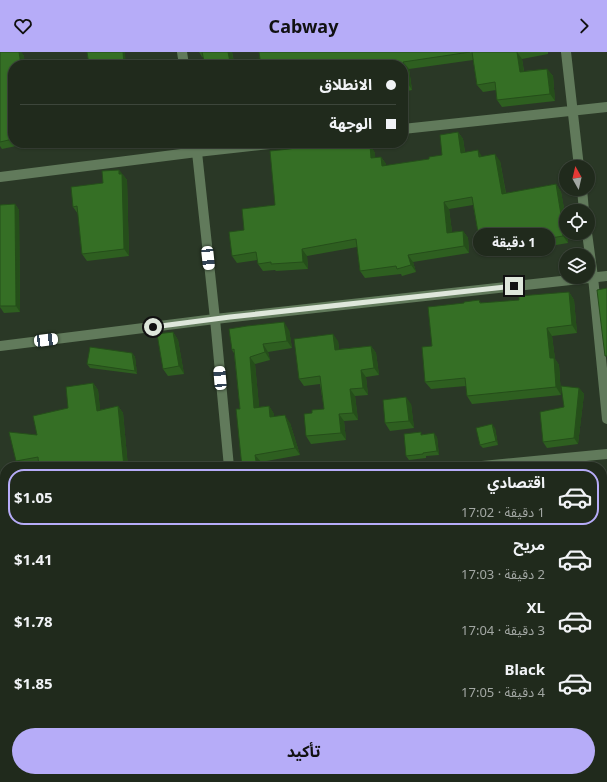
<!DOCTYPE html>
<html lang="ar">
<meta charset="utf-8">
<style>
body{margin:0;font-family:"Noto Sans","Noto Sans Arabic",sans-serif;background:#2d3629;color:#f1f3f6;direction:rtl;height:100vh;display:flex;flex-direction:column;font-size:15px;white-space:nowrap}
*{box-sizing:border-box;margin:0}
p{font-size:13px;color:#a2a7a3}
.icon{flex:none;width:22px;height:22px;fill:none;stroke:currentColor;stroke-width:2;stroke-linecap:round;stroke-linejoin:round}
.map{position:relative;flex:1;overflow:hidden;direction:ltr}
.drawer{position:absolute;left:0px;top:410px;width:607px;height:320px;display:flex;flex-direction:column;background:#202a1c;border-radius:16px 16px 0 0;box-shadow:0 1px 3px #0004,0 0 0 1px #3d463b;direction:rtl}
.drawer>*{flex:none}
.top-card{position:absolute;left:8px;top:8px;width:400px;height:88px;border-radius:16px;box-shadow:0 1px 3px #0004,0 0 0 1px #3d463b;direction:rtl;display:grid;align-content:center;height:88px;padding:0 12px;background:#202a1c}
.needle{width:26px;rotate:352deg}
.controls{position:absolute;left:559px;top:108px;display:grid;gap:8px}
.controls a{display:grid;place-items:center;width:36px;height:36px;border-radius:50%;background:#202a1c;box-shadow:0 1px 3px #0004,0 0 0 1px #3d463b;font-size:20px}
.end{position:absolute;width:18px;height:18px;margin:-9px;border:5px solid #dee7db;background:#111;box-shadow:0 0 0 2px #111}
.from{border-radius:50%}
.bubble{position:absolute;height:28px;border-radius:14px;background:#202a1c;box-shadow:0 1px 3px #0004,0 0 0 1px #3d463b;font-size:13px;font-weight:700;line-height:28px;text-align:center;direction:rtl}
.car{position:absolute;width:12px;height:24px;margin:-12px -6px;border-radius:5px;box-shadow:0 0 3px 1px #0007;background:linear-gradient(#fff 24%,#345 0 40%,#fff 0 76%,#345 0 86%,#fff 0)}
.top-card b{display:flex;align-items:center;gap:14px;height:38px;font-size:15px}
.top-card b+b{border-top:1px solid #3d463b}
.top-card i{width:10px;height:10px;background:#f1f3f6}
ul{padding:7px 0 0;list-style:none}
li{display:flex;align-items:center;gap:12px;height:56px;margin:0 8px 6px;padding:0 4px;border:2px solid transparent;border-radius:16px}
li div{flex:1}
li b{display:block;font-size:15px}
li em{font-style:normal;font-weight:700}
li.active{border-color:#b6acf8}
li>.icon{width:36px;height:36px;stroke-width:1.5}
.action{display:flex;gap:8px;margin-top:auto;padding:8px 12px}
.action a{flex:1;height:46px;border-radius:24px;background:#b6acf8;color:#111;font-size:16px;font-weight:700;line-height:46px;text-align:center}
header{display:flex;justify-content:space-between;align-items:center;height:52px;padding:0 12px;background:#b6acf8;color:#111;font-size:18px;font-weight:700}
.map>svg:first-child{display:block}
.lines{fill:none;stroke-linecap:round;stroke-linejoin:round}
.minor{stroke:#617a5b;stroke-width:10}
.wall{fill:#2e5f20}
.shaded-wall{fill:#254e1a}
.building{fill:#356f25;stroke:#254e1a}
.route{stroke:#dee7db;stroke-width:5}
</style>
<header><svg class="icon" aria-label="forward" viewBox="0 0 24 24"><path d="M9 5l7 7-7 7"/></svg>Cabway<svg class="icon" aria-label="heart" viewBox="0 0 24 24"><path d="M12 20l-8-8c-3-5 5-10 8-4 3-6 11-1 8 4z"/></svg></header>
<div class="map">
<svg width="607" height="730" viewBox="0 0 607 730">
<rect width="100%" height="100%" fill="#2a3826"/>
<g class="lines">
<path class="minor" d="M 182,0 L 184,13
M 566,0 L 579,115
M 403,77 L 607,55
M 196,91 L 215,267 L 229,415
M 0,125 L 197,100 L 279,91
M 582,137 L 584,159
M 587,181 L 593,225 L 607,367
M 0,294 L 215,267 L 607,224
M 472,415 L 607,402
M 0,470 L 5,469
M 602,611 L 607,611
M 0,651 L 5,650
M 72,725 L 73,730
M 261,725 L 261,730"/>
</g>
<path class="wall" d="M 0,0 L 21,0 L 24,4 L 13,13 L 13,91 L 30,91 L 2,97 L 0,94 Z
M 199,0 L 232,0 L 234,10 L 260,7 L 259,0 L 548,0 L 548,2 L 522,7 L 524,19 L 547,17 L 553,24 L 555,49 L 502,55 L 497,48 L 496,38 L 483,40 L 477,33 L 473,8 L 409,17 L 412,38 L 403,40 L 403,13 L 205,13 L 203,5 L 202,5 Z
M 458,80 L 463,87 L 465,100 L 500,109 L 506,141 L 556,132 L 561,140 L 566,167 L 566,181 L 567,181 L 568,191 L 514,200 L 509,193 L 509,189 L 484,193 L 479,186 L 473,153 L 449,157 L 452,180 L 463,179 L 468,186 L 469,201 L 413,210 L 416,220 L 402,224 L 401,222 L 365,226 L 360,219 L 357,195 L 307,204 L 308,217 L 276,219 L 275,218 L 263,219 L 258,212 L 257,208 L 237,211 L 232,204 L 244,178 L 349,96 L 370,93 L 375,101 L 375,105 L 381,105 L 386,112 L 386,114 L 429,107 L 442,103 Z
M 119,118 L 127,128 L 129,204 L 87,209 L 82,202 L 78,162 L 73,155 L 103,131 Z
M 15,152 L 19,158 L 20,260 L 4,261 L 0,255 L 0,153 Z
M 569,240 L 574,248 L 577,281 L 552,284 L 555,307 L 559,313 L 561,343 L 472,352 L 467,344 L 466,334 L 431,337 L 425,330 L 432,294 L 464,251 L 479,248 L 481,251 L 519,248 Z
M 289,278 L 292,296 L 268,300 L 270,308 L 255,312 L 259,355 L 269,354 L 274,362 L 274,364 L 290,371 L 300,403 L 261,410 L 261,415 L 242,415 L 240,357 L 234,301 L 232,298 Z
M 173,280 L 178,288 L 184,322 L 168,324 L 163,317 Z
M 338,289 L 339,297 L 371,294 L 376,301 L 379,323 L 366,325 L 368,343 L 355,344 L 358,368 L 344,369 L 346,388 L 311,392 L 306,384 L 312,361 L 324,357 L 320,332 L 304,334 L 299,327 Z
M 132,301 L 135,305 L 137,322 L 90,316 L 87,312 Z
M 93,331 L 98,338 L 100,358 L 118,354 L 123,361 L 128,415 L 39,415 L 39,412 L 25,415 L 20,415 L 16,409 L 37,383 L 68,356 Z
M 579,336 L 584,342 L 578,392 L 547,396 L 543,390 L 564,355 Z
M 411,352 L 414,376 L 390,379 L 385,371 Z
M 495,376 L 498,393 L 483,396 L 480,393 Z
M 423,382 L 437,385 L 439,403 L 426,404 L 426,406 L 409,408 L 406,404 Z
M 0,435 L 5,436 L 5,454 L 0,455 Z
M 0,504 L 5,504 L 5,523 L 0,523 Z"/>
<path class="shaded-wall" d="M 19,0 L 21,0 L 24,4 L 25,13 L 21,13 Z
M 123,0 L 125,0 L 126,13 L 124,13 Z
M 228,0 L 232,0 L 234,13 L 230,10 Z
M 517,0 L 522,7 L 525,27 L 520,20 Z
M 403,10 L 409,17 L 412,38 L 407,30 Z
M 547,17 L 553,24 L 555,49 L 550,42 Z
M 458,80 L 463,87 L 466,108 L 461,101 Z
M 370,93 L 375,101 L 376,113 L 371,106 Z
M 478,98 L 483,106 L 479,105 Z
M 495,102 L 500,109 L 507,149 L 502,142 Z
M 381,105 L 386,112 L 387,121 L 382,114 Z
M 119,118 L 127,128 L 129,204 L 124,197 Z
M 556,132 L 561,140 L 566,167 L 566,174 L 562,169 Z
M 444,150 L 449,157 L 453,188 L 447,181 Z
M 15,152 L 19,158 L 20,260 L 16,254 Z
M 562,169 L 566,175 L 566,181 L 567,181 L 568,191 L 563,184 Z
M 463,179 L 468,186 L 469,201 L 464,194 Z
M 302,197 L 307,204 L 308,217 L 303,210 Z
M 408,203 L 413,210 L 416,220 L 411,213 Z
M 569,240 L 574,248 L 577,281 L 572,273 Z
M 284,270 L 289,278 L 292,296 L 287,289 Z
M 547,276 L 552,284 L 555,307 L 559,313 L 561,343 L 556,335 L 550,306 Z
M 173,280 L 178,288 L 184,322 L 179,314 Z
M 333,282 L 338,289 L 340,305 L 335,298 Z
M 263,292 L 268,300 L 270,308 L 265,300 Z
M 371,294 L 376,301 L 379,323 L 374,316 Z
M 132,301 L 135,305 L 137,322 L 135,319 Z
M 250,305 L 255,312 L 260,363 L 254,356 Z
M 361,318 L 366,325 L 368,343 L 363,336 Z
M 93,331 L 98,338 L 101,365 L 97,359 Z
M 579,336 L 584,342 L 578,392 L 574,386 Z
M 350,337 L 355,344 L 358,368 L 353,361 Z
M 406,345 L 411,352 L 414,376 L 409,369 Z
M 118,354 L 123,361 L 128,415 L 124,415 Z
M 269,354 L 274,362 L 275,372 L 270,365 Z
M 339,362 L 344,369 L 346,388 L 341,381 Z
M 285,363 L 290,371 L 300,403 L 295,396 Z
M 492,372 L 495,376 L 498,393 L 496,389 Z
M 434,381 L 437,385 L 439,403 L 437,399 Z
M 255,403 L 261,410 L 261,415 L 257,415 Z"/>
<path class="building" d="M 0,0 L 19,0 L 21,13 L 13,13 L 13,87 L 0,90 Z
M 87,0 L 123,0 L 124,13 L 89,13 Z
M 202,0 L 228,0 L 230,10 L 260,7 L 259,0 L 470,0 L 403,10 L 407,30 L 403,31 L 403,13 L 205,13 Z
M 472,0 L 517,0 L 520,20 L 547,17 L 550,42 L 497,48 L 495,30 L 477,33 Z
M 458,80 L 461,101 L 478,98 L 479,105 L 495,102 L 502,142 L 556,132 L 562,169 L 563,184 L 509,193 L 508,181 L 479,186 L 472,145 L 444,150 L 447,181 L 463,179 L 464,194 L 408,203 L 411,213 L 397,217 L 396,214 L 360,219 L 356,187 L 302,197 L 303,210 L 271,212 L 271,210 L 258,212 L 256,200 L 232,204 L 229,180 L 244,178 L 242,157 L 275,153 L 270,99 L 289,97 L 315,93 L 349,96 L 370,93 L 371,106 L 381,105 L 382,114 L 429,107 L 429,105 L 442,103 L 440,83 Z
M 119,118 L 119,122 L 122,122 L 124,197 L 82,202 L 77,154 L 73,155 L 71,135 L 103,131 L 102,119 Z
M 15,152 L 16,254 L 0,254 L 0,153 Z
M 607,236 L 607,304 L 605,304 L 597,238 Z
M 569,240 L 572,273 L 547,276 L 550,306 L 554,306 L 556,335 L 467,344 L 465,326 L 425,330 L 422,295 L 432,294 L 428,255 L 464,251 L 464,250 L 479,248 L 480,251 L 519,248 L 519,244 Z
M 284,270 L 287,289 L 263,292 L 265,300 L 250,305 L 254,356 L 269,354 L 270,365 L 285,363 L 295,396 L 255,403 L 257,415 L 242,415 L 236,357 L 240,357 L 234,297 L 232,298 L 229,277 L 247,274 Z
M 173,280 L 179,314 L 163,317 L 157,282 Z
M 333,282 L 335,298 L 371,294 L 374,316 L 361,318 L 363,336 L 350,337 L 353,361 L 339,362 L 341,381 L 306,384 L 304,362 L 312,361 L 312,358 L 324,357 L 320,324 L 299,327 L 294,287 Z
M 90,295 L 132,301 L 135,319 L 87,312 Z
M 93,331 L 97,359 L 118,354 L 124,415 L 39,415 L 38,405 L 16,409 L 9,380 L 37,383 L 33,364 L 68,356 L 66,335 Z
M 561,334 L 579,336 L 574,386 L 543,390 L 540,360 L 564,355 Z
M 406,345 L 409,369 L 385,371 L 383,348 Z
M 492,372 L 496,389 L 480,393 L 476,376 Z
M 421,380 L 421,383 L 434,381 L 437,399 L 423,401 L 423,402 L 406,404 L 404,382 Z
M 0,435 L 4,435 L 5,441 L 5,450 L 0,451 Z
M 0,504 L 5,504 L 5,518 L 0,519 Z"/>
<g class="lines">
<path class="route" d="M 153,275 L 230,265 L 514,234"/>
</g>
</svg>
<div class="controls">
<a><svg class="needle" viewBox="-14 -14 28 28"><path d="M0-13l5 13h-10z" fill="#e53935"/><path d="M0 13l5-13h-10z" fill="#a2a7a3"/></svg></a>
<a><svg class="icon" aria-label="locate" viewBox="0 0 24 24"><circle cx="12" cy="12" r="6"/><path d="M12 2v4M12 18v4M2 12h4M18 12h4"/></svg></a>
<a><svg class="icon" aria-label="layers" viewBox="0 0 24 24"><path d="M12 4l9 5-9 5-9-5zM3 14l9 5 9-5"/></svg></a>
</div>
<i class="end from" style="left:153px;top:275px"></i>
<i class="end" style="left:514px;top:234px"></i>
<div class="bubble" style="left:473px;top:176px;width:82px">1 دقيقة</div>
<i class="car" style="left:208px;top:206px;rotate:174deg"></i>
<i class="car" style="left:46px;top:288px;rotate:83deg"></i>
<i class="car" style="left:220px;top:326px;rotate:355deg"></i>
<div class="top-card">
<b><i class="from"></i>الانطلاق</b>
<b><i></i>الوجهة</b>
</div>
<section class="drawer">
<ul>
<li class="active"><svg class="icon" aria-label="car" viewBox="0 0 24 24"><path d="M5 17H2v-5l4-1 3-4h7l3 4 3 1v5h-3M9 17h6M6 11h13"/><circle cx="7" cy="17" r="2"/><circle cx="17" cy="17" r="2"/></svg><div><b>اقتصادي</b><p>1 دقيقة · 17:02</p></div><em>$1.05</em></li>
<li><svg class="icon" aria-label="car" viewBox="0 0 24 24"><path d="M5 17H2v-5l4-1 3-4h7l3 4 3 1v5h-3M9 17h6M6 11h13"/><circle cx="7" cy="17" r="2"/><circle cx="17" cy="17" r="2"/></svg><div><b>مريح</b><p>2 دقيقة · 17:03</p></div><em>$1.41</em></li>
<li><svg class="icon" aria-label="car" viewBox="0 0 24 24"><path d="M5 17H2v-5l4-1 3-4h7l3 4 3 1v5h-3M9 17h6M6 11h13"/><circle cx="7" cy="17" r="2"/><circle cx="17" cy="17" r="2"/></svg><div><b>XL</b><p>3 دقيقة · 17:04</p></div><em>$1.78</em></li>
<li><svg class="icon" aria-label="car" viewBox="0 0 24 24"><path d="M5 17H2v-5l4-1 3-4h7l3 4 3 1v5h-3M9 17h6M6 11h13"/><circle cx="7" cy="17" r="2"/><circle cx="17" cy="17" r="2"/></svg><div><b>Black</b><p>4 دقيقة · 17:05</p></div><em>$1.85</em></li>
</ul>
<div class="action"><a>تأكيد</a></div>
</section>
</div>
